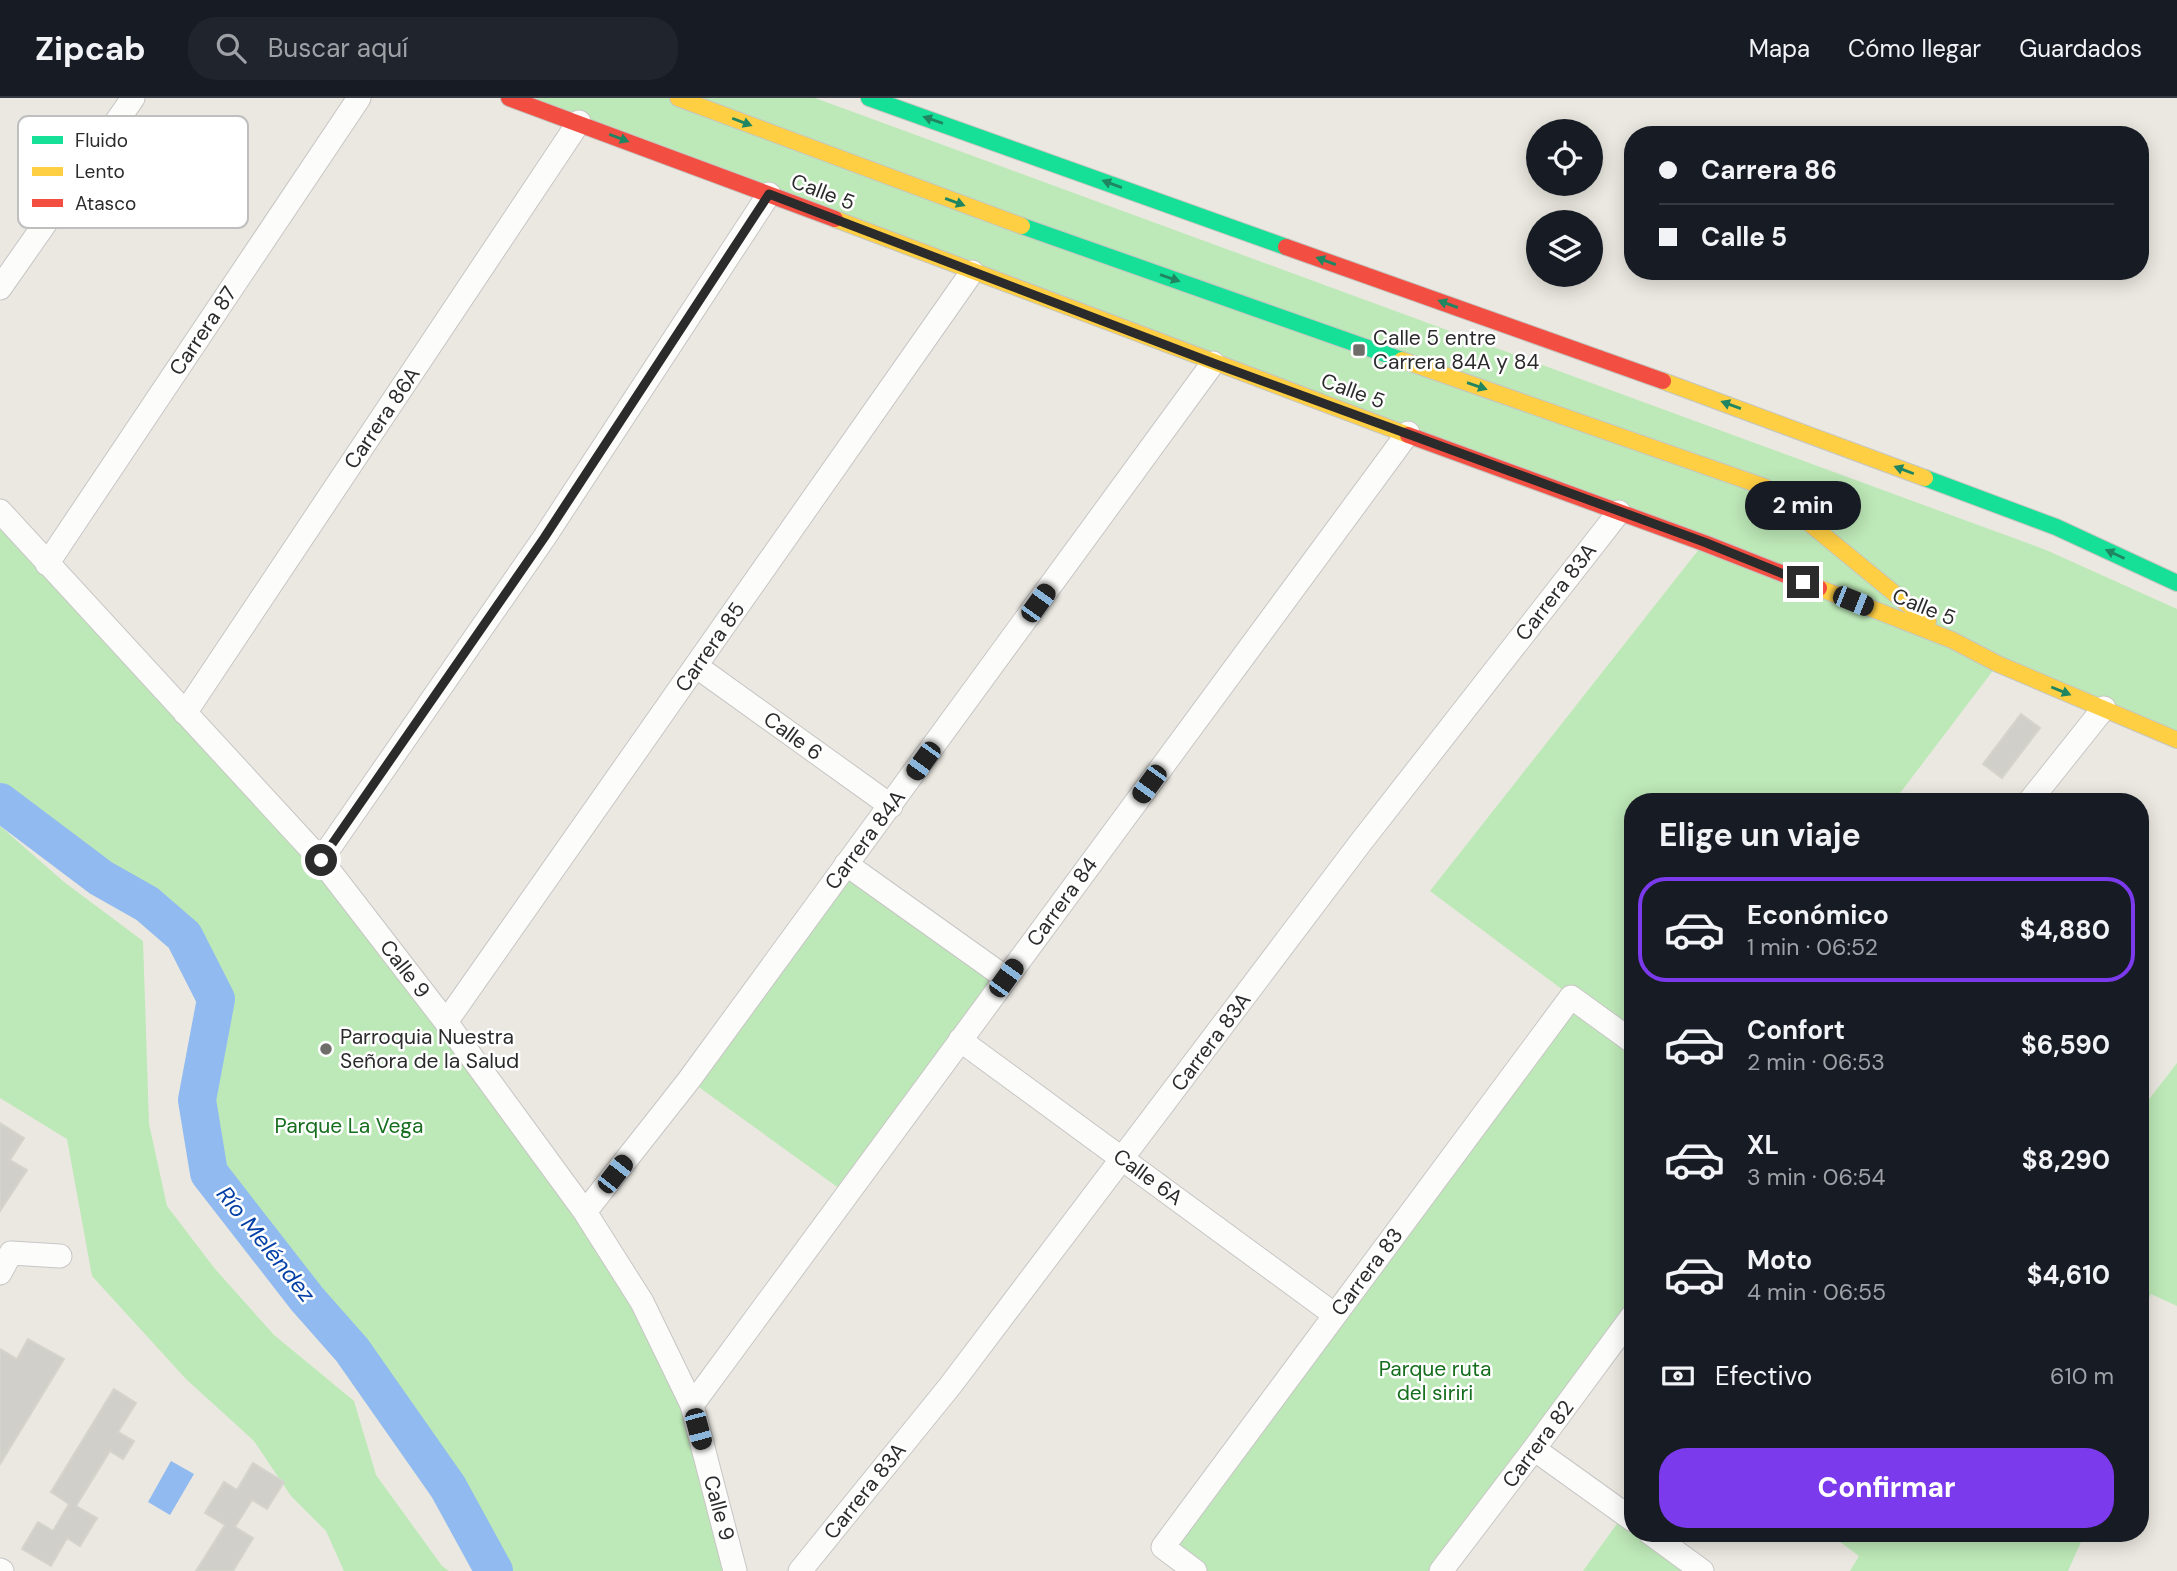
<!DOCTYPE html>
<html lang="es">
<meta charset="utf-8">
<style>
body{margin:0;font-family:"DM Sans",sans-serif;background:#20242c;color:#f1f3f6;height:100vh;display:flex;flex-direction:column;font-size:26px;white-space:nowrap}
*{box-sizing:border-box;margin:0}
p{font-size:23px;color:#9ea1a6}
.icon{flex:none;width:38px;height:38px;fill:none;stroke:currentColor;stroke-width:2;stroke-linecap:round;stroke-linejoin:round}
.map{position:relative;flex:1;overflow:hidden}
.side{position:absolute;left:1624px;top:695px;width:525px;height:749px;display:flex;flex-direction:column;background:#171b24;border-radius:28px;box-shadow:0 4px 18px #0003}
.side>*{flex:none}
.guide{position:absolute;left:1624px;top:28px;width:525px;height:154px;border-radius:28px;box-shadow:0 4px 18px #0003;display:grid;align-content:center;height:154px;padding:0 35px;background:#171b24}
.buttons{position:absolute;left:1526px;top:21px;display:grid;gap:14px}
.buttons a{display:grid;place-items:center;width:77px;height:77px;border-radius:50%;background:#171b24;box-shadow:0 4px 18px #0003;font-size:35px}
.end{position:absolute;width:32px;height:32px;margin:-16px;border:9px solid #2b2b2b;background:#fff;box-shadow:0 0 0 4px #fff}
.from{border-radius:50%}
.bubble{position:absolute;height:49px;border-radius:24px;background:#171b24;box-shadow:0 4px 18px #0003;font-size:23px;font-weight:700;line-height:49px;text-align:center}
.car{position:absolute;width:21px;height:42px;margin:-21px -10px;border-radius:9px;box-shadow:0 0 5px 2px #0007;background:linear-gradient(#222 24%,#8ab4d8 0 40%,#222 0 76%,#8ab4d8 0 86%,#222 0)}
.guide b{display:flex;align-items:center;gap:24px;height:66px;font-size:26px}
.guide b+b{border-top:2px solid #363941}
.guide i{width:18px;height:18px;background:#f1f3f6}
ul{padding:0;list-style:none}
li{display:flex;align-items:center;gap:21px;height:105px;margin:0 14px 10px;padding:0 21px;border:4px solid transparent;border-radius:28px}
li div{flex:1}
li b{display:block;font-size:26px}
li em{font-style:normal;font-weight:700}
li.selected{border-color:#7c3aed}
li>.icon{width:63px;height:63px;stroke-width:1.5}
h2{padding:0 35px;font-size:32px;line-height:84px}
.pay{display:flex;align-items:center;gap:18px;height:77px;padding:0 35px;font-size:26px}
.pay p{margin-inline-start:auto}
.primary-button{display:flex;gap:14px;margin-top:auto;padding:14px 35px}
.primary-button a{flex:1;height:80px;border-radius:28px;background:#7c3aed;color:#fff;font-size:28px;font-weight:700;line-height:80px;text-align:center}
header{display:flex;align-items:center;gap:42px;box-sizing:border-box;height:98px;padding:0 35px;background:#171b24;border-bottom:2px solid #363941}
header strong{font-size:33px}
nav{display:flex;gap:38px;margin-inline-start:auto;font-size:24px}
.search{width:490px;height:63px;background:#20242c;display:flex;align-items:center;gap:18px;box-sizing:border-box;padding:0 24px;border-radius:28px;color:#9ea1a6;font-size:26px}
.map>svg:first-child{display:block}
.green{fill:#bde8b7}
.water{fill:#90baf0}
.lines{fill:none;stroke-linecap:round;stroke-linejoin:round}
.river{stroke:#90baf0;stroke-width:38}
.building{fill:#d0cfc9;stroke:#d5d4cc;stroke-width:2}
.street-casing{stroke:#c8c6c6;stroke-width:25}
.fast-casing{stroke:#c5c5c1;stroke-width:18}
.slow-casing{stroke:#c5c5c1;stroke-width:18}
.jam-casing{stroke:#c5c5c1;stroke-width:18}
.street{stroke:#fcfcfa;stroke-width:23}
.fast{stroke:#16e098;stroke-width:16}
.slow{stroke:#ffcf43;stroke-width:16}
.jam{stroke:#f24e42;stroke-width:16}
.oneway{fill:#208662}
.route{stroke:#2b2b2b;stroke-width:9}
.poi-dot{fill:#6e6d6a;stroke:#fff;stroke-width:2.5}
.labels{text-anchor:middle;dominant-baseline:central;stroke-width:5;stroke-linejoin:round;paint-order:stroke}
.street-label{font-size:21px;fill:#2b2b2b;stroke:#fff}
.poi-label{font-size:21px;fill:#2b2b2b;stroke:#fff;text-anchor:start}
.park-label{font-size:21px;fill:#156e1d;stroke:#fff}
.water-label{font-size:23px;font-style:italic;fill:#043fa6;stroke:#fff}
.key{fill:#fff;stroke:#bfbfbf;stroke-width:2}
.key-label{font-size:19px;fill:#2b2b2b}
</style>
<header>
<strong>Zipcab</strong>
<div class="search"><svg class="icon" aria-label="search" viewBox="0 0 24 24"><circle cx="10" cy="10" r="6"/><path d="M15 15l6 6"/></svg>Buscar aquí</div>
<nav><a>Mapa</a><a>Cómo llegar</a><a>Guardados</a></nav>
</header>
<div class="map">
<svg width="2177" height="1473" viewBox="0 0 2177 1473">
<rect width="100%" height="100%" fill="#eae8e0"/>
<path class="green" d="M 509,0 L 815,0 L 2046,452 L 2177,511 L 2177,642 L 1998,566 L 1894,703 L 1633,704 L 1633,1217 L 1441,1473 L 1195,1473 L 1163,1449 L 1567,895 L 1430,793 L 1704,445 Z
M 0,413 L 321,762 L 585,1114 L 692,1307 L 735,1473 L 494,1473 L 448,1389 L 352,1252 L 307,1201 L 209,1075 L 197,1002 L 216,901 L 184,838 L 147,806 L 101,780 L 0,704 Z
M 0,728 L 64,784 L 143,843 L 149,1026 L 167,1108 L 215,1171 L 274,1237 L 354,1303 L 376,1377 L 442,1468 L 449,1473 L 344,1473 L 326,1433 L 291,1398 L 254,1343 L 186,1281 L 92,1178 L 67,1041 L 0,1000 Z
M 846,766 L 1006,880 L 847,1096 L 689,982 Z
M 2177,965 L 2177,1208 L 2151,1196 L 2140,1218 L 2140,1013 Z
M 1624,1416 L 1633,1422 L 1633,1435 L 1650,1435 L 1702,1473 L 1583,1473 Z
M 1828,1435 L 2085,1435 L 2068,1473 L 1850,1473 L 1859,1458 Z"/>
<path class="water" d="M 171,1363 L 194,1376 L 170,1417 L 148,1404 Z"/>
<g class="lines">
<path class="river" d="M 0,704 L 101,780 L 147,806 L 184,838 L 216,901 L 197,1002 L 209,1075 L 307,1201 L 352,1252 L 448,1389 L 494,1473"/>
</g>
<path class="building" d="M 2021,616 L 2040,630 L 2002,680 L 1983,666 Z
M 0,1025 L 24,1040 L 10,1062 L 27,1072 L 0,1113 Z
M 28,1241 L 64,1261 L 0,1366 L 0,1251 L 17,1261 Z
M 114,1291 L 136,1305 L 118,1334 L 134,1343 L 123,1361 L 110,1353 L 76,1408 L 97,1420 L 80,1448 L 67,1440 L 51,1468 L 22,1451 L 38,1424 L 53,1433 L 69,1406 L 51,1394 Z
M 253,1365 L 284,1384 L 267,1411 L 252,1402 L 235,1429 L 253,1440 L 233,1473 L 196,1473 L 225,1427 L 205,1415 L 224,1384 L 237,1392 Z"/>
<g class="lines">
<g class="street-casing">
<path id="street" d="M 0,190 L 133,0
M 0,413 L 321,762 L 446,924 L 585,1114 L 642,1204 L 692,1307 L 735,1473
M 47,466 L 359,0
M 696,568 L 891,708
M 185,615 L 579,24
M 2029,704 L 2104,610
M 321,762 L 544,440 L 769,96
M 846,766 L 1006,880
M 446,924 L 972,174
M 960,942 L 1335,1217
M 585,1114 L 689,982 L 1213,265
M 0,1175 L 11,1155 L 60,1158
M 692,1307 L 1408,335
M 1534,1351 L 1633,1422
M 1650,1435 L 1702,1473
M 0,1472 L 2,1473
M 800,1473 L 950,1288 L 1361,744 L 1619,414
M 1195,1473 L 1163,1449 L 1571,899 L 1633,944
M 1441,1473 L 1534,1351 L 1633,1217"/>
</g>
<g class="fast-casing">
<path id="fast" d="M 869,0 L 1286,149
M 1022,128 L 1402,262
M 1925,380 L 2056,429 L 2177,485"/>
</g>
<g class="slow-casing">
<path id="slow" d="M 678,0 L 1022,128
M 835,121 L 1408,337
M 1402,262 L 1765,389 L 1928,523
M 1663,283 L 1925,380
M 1819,490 L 1952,542 L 1998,566 L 2177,642"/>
</g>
<g class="jam-casing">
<path id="jam" d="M 509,0 L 835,121
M 1286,149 L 1663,283
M 1408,337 L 1704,445 L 1819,490"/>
</g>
<use href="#street" class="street"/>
<use href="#fast" class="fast"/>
<use href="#slow" class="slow"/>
<use href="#jam" class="jam"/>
</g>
<defs><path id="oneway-solid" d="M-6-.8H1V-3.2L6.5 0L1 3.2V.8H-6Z" transform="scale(1.75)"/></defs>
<g class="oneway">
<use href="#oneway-solid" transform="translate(933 22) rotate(-161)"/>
<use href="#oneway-solid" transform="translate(742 24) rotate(21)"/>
<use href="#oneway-solid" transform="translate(619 40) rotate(21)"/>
<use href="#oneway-solid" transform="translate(1112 86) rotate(-160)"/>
<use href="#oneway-solid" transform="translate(955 104) rotate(20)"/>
<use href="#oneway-solid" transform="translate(1326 163) rotate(-160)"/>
<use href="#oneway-solid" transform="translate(1170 180) rotate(19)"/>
<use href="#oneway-solid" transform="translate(1448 206) rotate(-160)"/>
<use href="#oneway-solid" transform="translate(1477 288) rotate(19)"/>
<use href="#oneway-solid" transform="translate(1731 307) rotate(-160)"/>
<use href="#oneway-solid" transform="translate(1904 372) rotate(-159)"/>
<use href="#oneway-solid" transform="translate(2115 456) rotate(-155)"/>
<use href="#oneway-solid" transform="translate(2061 593) rotate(22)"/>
</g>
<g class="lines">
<path class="route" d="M 321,762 L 544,440 L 769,96 L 1213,265 L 1704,444 L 1803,484"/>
</g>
<g class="poi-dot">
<rect x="1352" y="245" width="14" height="14" rx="3.5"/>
<circle cx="326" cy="951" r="7"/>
</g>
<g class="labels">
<g class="street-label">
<text transform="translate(823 94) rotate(21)">Calle 5</text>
<text transform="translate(203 233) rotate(-56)">Carrera 87</text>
<text transform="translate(1353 293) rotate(20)">Calle 5</text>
<text transform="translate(382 320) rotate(-56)">Carrera 86A</text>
<text transform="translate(1556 494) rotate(-52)">Carrera 83A</text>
<text transform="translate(1924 509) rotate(22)">Calle 5</text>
<text transform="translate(710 549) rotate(-55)">Carrera 85</text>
<text transform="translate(793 638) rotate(36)">Calle 6</text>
<text transform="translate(865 742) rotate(-53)">Carrera 84A</text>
<text transform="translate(1062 804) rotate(-54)">Carrera 84</text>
<text transform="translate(405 871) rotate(52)">Calle 9</text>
<text transform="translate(1211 944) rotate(-53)">Carrera 83A</text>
<text transform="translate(1148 1079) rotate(36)">Calle 6A</text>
<text transform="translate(1367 1174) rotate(-53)">Carrera 83</text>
<text transform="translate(1538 1346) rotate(-53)">Carrera 82</text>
<text transform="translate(865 1393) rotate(-51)">Carrera 83A</text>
<text transform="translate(719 1410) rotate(75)">Calle 9</text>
</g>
<g class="poi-label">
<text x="1373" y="240">Calle 5 entre<tspan x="1373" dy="24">Carrera 84A y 84</tspan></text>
<text x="340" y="939">Parroquia Nuestra<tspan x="340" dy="24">Señora de la Salud</tspan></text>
</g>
<g class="park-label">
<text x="349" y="1028">Parque La Vega</text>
<text x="1435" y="1271">Parque ruta<tspan x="1435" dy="24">del siriri</tspan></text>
</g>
<g class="water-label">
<text transform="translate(266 1146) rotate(51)">Río Meléndez</text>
</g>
</g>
<rect x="18" y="18" width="230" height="112" rx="10" class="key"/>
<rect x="32" y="38" width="31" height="8" fill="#16e098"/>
<rect x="32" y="69" width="31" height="9" fill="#ffcf43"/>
<rect x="32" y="101" width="31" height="8" fill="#f24e42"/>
<g class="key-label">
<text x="75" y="49">Fluido</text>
<text x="75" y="80">Lento</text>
<text x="75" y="112">Atasco</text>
</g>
</svg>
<div class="buttons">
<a><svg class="icon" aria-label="locate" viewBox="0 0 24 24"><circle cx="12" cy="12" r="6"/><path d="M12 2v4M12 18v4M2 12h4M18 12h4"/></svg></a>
<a><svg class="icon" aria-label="layers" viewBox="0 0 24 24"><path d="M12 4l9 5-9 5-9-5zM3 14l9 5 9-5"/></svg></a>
</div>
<i class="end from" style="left:321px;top:762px"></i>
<i class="end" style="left:1803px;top:484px"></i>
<div class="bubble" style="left:1745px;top:383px;width:116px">2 min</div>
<i class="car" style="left:1853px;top:503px;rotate:112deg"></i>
<i class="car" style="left:1038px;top:505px;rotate:36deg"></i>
<i class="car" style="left:923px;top:663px;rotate:216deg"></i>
<i class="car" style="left:1149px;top:686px;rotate:216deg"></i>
<i class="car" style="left:1006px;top:880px;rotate:36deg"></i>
<i class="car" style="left:615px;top:1076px;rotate:38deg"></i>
<i class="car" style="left:698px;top:1331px;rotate:165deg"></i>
<div class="guide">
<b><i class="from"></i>Carrera 86</b>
<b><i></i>Calle 5</b>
</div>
<section class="side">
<h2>Elige un viaje</h2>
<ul>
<li class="selected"><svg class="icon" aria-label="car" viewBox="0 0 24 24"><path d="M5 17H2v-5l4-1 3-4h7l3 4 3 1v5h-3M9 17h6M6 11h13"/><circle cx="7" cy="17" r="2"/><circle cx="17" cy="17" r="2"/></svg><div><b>Económico</b><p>1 min · 06:52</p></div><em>$4,880</em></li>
<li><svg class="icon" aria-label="car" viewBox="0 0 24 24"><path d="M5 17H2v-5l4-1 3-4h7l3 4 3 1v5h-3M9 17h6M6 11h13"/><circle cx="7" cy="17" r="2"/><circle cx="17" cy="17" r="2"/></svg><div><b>Confort</b><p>2 min · 06:53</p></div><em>$6,590</em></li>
<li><svg class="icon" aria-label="car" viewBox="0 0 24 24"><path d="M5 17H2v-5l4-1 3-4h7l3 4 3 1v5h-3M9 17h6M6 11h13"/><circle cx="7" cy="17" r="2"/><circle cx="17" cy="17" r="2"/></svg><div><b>XL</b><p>3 min · 06:54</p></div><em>$8,290</em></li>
<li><svg class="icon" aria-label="car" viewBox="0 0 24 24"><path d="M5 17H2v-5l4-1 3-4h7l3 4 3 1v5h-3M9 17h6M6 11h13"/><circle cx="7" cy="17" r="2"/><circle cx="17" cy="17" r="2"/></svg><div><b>Moto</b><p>4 min · 06:55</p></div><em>$4,610</em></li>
</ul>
<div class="pay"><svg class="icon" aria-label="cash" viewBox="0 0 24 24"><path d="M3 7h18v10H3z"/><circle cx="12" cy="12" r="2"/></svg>Efectivo<p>610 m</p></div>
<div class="primary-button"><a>Confirmar</a></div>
</section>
</div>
